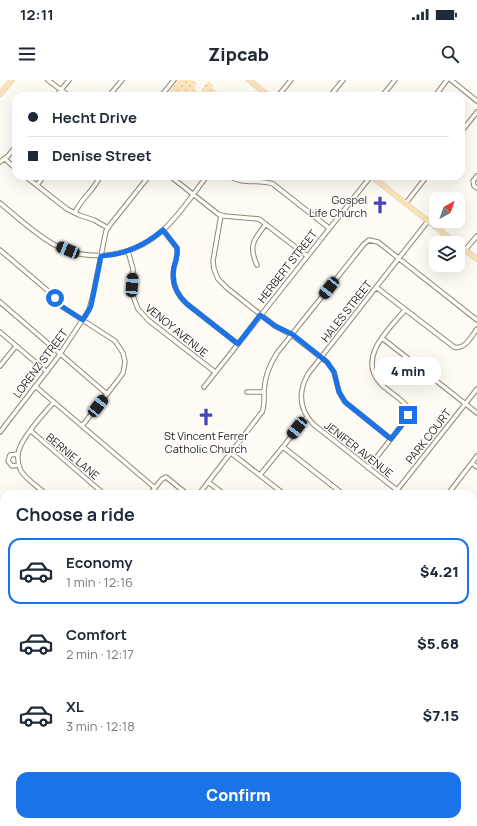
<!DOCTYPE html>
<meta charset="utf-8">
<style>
body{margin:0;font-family:Manrope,sans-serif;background:#f6f6f7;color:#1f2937;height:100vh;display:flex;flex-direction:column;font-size:15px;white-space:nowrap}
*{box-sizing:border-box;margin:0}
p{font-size:13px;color:#747a83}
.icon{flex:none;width:22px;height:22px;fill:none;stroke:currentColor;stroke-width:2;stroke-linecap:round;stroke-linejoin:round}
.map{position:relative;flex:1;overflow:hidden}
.details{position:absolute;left:0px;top:410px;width:477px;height:336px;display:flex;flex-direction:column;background:#fff;border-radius:12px 12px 0 0;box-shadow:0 4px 16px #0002}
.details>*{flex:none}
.banner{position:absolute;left:12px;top:12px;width:453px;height:88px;border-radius:12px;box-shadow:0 4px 16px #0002;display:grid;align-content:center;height:88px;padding:0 16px;background:#fff}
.needle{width:26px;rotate:40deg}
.tools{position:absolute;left:429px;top:112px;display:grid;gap:8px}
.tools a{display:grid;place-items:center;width:36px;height:36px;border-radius:8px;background:#fff;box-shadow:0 4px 16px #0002;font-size:20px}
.end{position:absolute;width:18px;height:18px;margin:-9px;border:5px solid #1a73e8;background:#fff;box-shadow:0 0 0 2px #fff}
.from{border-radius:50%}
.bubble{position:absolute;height:28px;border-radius:12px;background:#fff;box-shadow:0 4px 16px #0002;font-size:13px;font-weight:800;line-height:28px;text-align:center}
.car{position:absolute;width:12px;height:24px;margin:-12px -6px;border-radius:5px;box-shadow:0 0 3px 1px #0007;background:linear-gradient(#222 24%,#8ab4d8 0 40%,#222 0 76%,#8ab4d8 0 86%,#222 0)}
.banner b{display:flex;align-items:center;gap:14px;height:38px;font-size:15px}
.banner b+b{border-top:1px solid #e0e1e3}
.banner i{width:10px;height:10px;background:#1f2937}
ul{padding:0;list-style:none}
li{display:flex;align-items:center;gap:12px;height:66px;margin:0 8px 6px;padding:0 8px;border:2px solid transparent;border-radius:12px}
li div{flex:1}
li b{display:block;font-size:15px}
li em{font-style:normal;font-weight:800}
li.active{border-color:#1a73e8}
li>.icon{width:36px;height:36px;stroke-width:1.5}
h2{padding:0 16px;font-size:18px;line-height:48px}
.primary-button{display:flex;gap:8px;margin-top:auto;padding:8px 16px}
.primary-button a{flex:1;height:46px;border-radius:12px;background:#1a73e8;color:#fff;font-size:16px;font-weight:800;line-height:46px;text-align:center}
.status{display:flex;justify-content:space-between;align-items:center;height:28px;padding:0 20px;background:#fff;direction:ltr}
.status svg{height:11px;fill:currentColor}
header{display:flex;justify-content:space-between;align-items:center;height:52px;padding:0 16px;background:#fff;font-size:18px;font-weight:800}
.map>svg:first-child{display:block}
.forest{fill:url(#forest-firs)}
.park{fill:url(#park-dots)}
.garden{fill:#fde8bd}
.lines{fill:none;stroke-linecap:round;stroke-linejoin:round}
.minor-casing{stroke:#96886d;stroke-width:5.5}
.major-casing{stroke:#d7d6d5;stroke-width:6}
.minor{stroke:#fff;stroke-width:3.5}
.major{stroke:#fbe3b1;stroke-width:4.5}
.route{stroke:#1a73e8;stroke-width:5}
.labels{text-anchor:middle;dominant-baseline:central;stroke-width:3;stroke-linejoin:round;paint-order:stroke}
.poi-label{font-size:11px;fill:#231e13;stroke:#fff;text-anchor:end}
.street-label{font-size:11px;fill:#231e13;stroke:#fff}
</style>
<div class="status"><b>12:11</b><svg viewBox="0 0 49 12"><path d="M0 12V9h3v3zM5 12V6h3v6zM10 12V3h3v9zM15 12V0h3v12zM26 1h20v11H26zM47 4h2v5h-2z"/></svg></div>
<header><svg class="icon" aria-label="menu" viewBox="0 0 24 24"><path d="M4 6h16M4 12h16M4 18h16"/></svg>Zipcab<svg class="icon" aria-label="search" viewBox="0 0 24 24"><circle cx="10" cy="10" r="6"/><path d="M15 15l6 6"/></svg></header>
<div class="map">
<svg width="477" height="746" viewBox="0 0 477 746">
<defs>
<pattern id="forest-firs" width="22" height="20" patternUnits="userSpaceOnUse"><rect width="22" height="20" fill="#d2b270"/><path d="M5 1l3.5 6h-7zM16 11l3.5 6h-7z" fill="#aa905b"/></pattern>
<pattern id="park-dots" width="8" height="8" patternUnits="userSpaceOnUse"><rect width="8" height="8" fill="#fde8bd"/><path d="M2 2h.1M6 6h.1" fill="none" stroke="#d9c7a2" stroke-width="1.8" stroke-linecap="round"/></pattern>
</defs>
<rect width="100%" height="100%" fill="#fefbf5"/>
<path class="forest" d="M 4,563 L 4,613 L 0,610 L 0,568 Z"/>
<path class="park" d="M 179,0 L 192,0 L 197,4 L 194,9 L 203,16 L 166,16 Z
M 208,1 L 213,5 L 212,8 L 223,16 L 216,16 L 214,15 L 208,16 L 202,12 L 202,9 Z"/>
<path class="garden" d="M 0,434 L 4,438 L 4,465 L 0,466 Z
M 4,475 L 4,516 L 0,513 L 0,479 Z"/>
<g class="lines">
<g class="minor-casing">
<path id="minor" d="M 48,0 L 69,16
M 451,0 L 477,21
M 56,16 L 69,0
M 109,16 L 122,0
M 161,16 L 174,0
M 278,16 L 291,0
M 330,16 L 343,0
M 382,16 L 395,0
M 435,16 L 447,0
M 461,52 L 477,32
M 5,79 L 16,89
M 0,82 L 8,76 L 16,66
M 25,96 L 67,129 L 79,135 L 94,140 L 108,148
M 170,96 L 218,134 L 224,136 L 259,139 L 307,176
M 230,96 C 242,105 259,99 273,104 L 329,148
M 323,96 L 324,97
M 477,96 L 473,101 L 474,106 L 477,108
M 37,105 L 44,96
M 0,123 C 17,137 34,153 53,164 C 88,184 134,177 163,150 C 180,135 193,114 207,96
M 406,123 L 427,96
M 75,133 C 80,119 95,110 100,96
M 221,135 L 213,181 L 214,189 L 218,199 L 227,208 L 275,246 L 292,255 L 327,282 L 334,292 L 339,312 L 345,322 L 391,359
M 163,150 L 177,168 C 178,175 176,181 174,187 C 171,202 176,214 187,224 L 238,264
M 0,170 L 53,215 L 61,226 L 115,261 L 123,273 L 125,282 L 123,293 L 118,300 L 82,346
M 465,170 L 477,156
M 128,171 L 133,189 L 133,216 L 138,229 L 148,240 L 215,292
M 257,185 C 248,166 254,159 266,144
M 376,207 L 454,267 C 465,270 471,257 477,249
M 0,222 L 107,314
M 0,252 L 47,292
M 382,258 L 477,333
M 0,286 L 16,266
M 35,306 L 155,408
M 204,307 L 371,96
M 247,312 L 264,312
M 31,351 L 104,414
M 0,352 L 58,277 L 89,230 L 93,215 L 106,151 L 110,145 L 149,96
M 283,367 L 343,414
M 231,373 L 284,414
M 18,374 L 10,375 L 8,381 L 12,386 L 19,385
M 472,383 L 477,387
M 368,388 L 405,341 C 408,336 409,332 407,326 C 399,317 389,312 381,304 C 356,278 389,249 405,230
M 260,395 L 307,337
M 208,402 L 224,414
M 46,414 C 38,407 27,400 21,391 C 18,385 17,377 19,370 C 23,356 44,333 54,322
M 150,414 L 162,399 L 166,397 L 187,414
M 199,414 L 262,332 C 265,325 264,318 264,310 C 265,296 270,284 277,273 L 364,164 L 369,160 L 378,162 L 477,240
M 394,414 L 477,309
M 402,414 L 313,344 C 299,329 298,312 308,294 L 428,141
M 448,414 L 477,376
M 0,422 L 4,426
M 473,440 L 477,444
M 473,498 L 477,501
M 473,557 L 477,560
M 433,742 L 438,746
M 445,742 L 450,746
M 35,746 L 38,742
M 96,746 L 99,742
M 157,746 L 160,742"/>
</g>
<g class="major-casing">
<path id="major" d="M 249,0 L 269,16
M 0,14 L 12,0
M 371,96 L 456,163
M 458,165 L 477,179
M 473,654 L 477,649
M 0,733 L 4,737
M 10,742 L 15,746
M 399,746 L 402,742"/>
</g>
<use href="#minor" class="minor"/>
<use href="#major" class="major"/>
</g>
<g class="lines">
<path class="route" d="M 55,218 L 61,226 L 83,240 L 91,226 L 101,176 C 125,175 145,165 163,150 L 177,168 C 178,174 176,181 174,187 C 171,202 176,214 187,224 L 238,264 L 260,235 L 275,246 L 292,254 L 327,282 L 334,292 L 339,312 L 345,322 L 391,359 L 405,341 L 408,335"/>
</g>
<defs>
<g id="church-bare" transform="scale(1.38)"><path d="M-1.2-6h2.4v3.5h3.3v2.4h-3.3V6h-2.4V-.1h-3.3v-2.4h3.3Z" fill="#4645bb" stroke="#fff" stroke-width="2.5" paint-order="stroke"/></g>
</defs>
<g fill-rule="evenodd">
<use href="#church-bare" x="380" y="125"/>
<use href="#church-bare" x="206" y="337"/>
</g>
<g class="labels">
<g class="poi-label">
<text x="367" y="119">Gospel<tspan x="367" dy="13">Life Church</tspan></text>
<text x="206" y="355" text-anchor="middle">St Vincent Ferrer<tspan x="206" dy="13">Catholic Church</tspan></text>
</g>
<g class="street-label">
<text transform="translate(287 186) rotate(-52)">HERBERT STREET</text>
<text transform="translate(346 231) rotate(-52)">HALES STREET</text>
<text transform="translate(177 250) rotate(39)">VENOY AVENUE</text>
<text transform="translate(40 283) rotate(-53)">LORENZ STREET</text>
<text transform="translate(428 356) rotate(-52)">PARK COURT</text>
<text transform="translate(359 369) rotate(38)">JENIFER AVENUE</text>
<text transform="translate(73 376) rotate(40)">BERNIE LANE</text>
</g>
</g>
</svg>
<div class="tools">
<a><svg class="needle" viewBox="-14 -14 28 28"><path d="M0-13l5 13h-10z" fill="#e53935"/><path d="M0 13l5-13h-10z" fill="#747a83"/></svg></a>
<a><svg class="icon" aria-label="layers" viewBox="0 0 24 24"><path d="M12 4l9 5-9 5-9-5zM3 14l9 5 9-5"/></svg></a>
</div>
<i class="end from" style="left:55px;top:218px"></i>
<i class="end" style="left:408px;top:335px"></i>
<div class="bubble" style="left:375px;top:277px;width:66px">4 min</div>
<i class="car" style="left:68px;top:170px;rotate:292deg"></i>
<i class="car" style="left:132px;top:205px;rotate:4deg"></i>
<i class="car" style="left:329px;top:208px;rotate:218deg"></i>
<i class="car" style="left:98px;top:326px;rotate:38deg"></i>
<i class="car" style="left:297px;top:348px;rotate:218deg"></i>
<div class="banner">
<b><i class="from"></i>Hecht Drive</b>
<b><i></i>Denise Street</b>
</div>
<section class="details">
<h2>Choose a ride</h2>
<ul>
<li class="active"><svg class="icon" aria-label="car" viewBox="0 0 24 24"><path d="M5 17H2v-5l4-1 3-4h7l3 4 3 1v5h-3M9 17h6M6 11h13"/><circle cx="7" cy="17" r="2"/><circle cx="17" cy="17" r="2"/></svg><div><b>Economy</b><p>1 min · 12:16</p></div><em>$4.21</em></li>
<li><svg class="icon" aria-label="car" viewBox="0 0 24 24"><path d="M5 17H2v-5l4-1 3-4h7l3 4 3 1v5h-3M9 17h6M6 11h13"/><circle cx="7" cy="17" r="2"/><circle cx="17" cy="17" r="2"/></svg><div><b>Comfort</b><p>2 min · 12:17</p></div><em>$5.68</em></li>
<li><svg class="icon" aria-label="car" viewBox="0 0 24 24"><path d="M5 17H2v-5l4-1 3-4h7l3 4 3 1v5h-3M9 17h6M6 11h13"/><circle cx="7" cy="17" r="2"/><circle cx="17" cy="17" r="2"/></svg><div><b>XL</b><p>3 min · 12:18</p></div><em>$7.15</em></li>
</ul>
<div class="primary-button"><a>Confirm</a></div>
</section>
</div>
